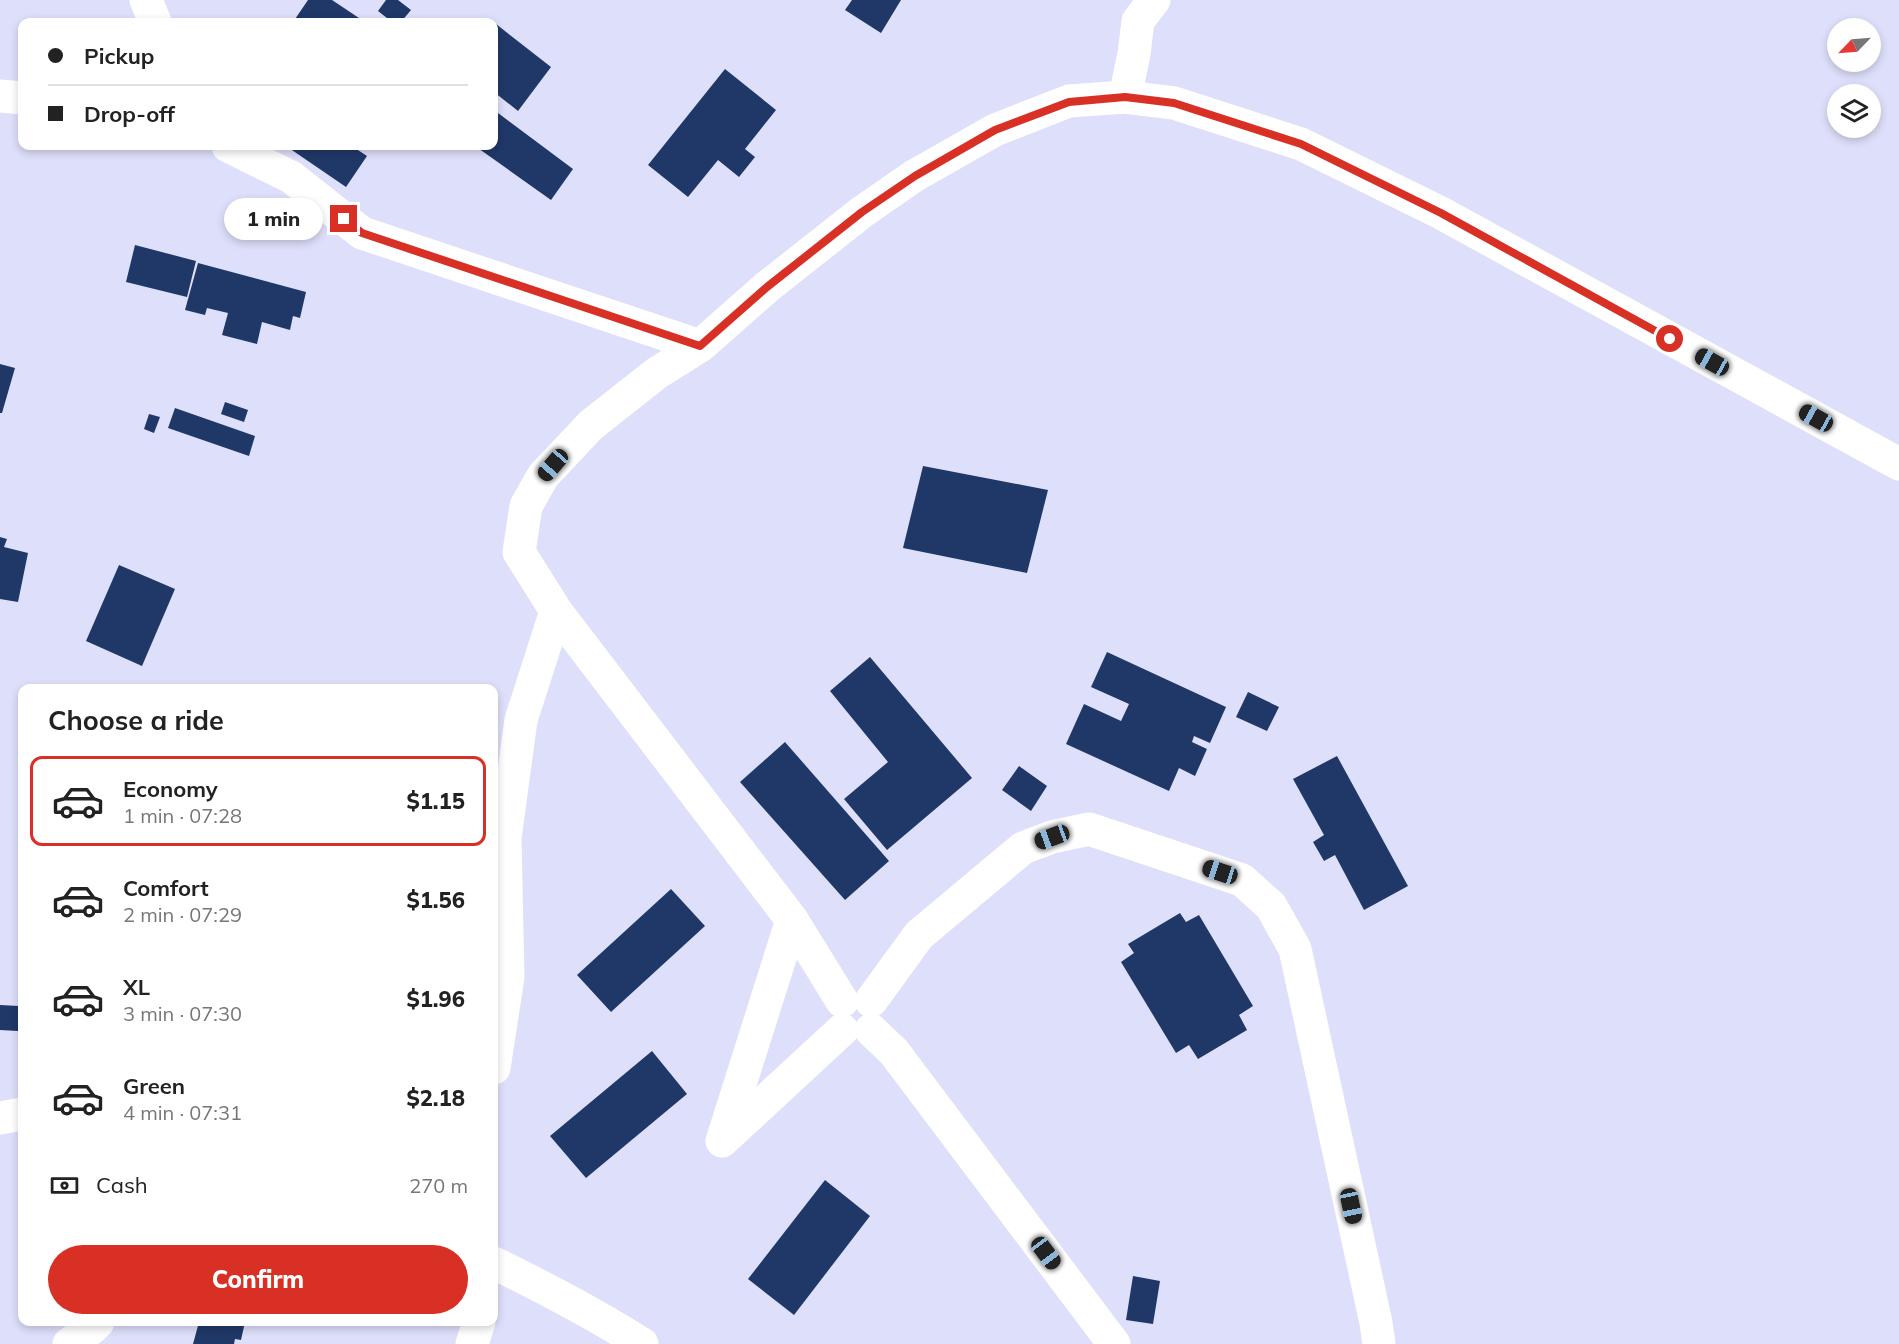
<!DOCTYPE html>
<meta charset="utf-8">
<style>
body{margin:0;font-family:Mulish,sans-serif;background:#f6f6f6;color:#222;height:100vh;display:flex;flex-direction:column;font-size:22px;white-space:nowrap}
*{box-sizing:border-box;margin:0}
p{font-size:20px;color:#767676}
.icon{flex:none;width:33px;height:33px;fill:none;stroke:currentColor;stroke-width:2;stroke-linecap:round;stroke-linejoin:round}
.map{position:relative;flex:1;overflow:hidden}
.panel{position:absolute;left:18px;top:684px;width:480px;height:642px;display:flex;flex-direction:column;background:#fff;border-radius:12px;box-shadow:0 3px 9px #0003}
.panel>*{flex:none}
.banner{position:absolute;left:18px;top:18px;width:480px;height:132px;border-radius:12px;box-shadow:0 3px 9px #0003;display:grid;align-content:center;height:132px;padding:0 30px;background:#fff}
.needle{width:39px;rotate:245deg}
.fabs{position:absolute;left:1827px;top:18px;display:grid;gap:12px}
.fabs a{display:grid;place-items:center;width:54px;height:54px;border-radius:50%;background:#fff;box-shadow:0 3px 9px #0003;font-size:30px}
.end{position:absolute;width:27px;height:27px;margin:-14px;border:8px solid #d93025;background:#fff;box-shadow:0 0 0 3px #fff}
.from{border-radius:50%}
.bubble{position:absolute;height:42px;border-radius:21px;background:#fff;box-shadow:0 3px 9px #0003;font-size:20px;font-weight:800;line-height:42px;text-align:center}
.car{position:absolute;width:18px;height:36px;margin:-18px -9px;border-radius:8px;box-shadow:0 0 4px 2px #0007;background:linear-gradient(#222 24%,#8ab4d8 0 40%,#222 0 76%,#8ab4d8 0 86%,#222 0)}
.banner b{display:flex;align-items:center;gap:21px;height:57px;font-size:22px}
.banner b+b{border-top:2px solid #e0e0e0}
.banner i{width:15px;height:15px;background:#222}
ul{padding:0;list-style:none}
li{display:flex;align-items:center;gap:18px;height:90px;margin:0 12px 9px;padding:0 18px;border:3px solid transparent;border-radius:12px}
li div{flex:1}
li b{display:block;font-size:22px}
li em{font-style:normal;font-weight:800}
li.current{border-color:#d93025}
li>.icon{width:54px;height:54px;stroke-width:1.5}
h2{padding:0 30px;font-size:27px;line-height:72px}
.pay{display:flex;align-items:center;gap:15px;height:66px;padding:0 30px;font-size:22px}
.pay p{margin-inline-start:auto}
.action{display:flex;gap:12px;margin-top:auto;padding:12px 30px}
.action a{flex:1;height:69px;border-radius:36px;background:#d93025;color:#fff;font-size:24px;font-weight:800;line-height:69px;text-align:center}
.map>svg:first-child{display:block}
.building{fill:#203868}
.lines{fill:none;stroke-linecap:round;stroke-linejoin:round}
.minor{stroke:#fff;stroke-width:33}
.route{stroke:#d93025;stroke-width:8}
</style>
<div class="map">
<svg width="1899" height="1344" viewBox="0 0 1899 1344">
<rect width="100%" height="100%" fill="#dedffa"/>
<path class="building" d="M 308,0 L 332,0 L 365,22 L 293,22 Z
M 386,0 L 398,0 L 411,10 L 401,22 L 392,22 L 378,11 Z
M 852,0 L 901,0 L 881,33 L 845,10 Z
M 496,24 L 551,67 L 518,111 L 494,92 L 494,27 Z
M 725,69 L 776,110 L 745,149 L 755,157 L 739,177 L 718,160 L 688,197 L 648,165 Z
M 494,110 L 573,169 L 551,200 L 475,146 L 494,146 Z
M 286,146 L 352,146 L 367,156 L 346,187 Z
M 135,245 L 196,261 L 187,297 L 126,282 Z
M 198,263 L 306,292 L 300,318 L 293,316 L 290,330 L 262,322 L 257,344 L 222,335 L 228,313 L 207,308 L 205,315 L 185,310 Z
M 0,364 L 15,368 L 2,413 L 0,413 Z
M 225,402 L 248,410 L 244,422 L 221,414 Z
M 175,408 L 255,436 L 249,456 L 168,428 Z
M 149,414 L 160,417 L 154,433 L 144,429 Z
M 923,466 L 1048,490 L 1027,573 L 903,548 Z
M 0,537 L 7,539 L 4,547 L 28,553 L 18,602 L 0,599 Z
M 119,565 L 175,589 L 142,666 L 86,641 Z
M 1107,652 L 1226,707 L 1210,743 L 1194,736 L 1192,742 L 1207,749 L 1195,776 L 1179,768 L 1169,791 L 1066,744 L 1084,704 L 1121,721 L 1129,704 L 1091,687 Z
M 870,657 L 972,778 L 887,850 L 844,799 L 888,762 L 830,691 Z
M 1248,692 L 1279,707 L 1267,731 L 1236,717 Z
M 785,742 L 889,861 L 845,900 L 740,782 Z
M 1337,756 L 1408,886 L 1364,910 L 1335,855 L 1324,861 L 1313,842 L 1324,835 L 1293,779 Z
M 1019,766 L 1047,786 L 1031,811 L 1002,790 Z
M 671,889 L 705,926 L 611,1012 L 577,975 Z
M 1180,913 L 1186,922 L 1199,915 L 1253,1006 L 1239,1015 L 1247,1030 L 1198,1059 L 1189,1045 L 1176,1053 L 1121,962 L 1134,953 L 1128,944 Z
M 0,1005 L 19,1006 L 18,1031 L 0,1030 Z
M 652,1051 L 687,1094 L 586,1178 L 550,1136 Z
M 825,1180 L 870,1216 L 794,1315 L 748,1279 Z
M 1133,1276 L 1160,1281 L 1153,1324 L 1126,1320 Z
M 199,1322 L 245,1322 L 241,1340 L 235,1339 L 234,1344 L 193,1344 Z"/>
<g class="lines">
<path class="minor" d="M 146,0 L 155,22
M 0,96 L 22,98
M 1125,97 L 1134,54 L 1138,21 L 1154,0
M 228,146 L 291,177 L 362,233 L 700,346
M 792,920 L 722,1141 L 842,1030
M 842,1001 L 792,920 L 556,611 L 519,552 L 526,506 L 543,476 L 591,425 L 657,373 L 700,346 L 767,287 L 862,212 L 914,176 L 995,130 L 1069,101 L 1125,97 L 1174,103 L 1301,144 L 1441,213 L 1899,464
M 871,1001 L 919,935 L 1023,848 L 1052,837 L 1089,829 L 1242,880 L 1271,906 L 1295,949 L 1376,1323 L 1379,1344
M 871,1030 L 894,1052 L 1114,1344
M 494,1068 L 508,977 L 505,838 L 521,720 L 556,611
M 0,1118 L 22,1114
M 494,1266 L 494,1263 C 545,1288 595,1314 642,1344
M 69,1344 L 92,1328 L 98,1322
M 472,1344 L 479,1322"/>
</g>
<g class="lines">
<path class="route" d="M 344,219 L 362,233 L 700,346 L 767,287 L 862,212 L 915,176 L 995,130 L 1069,102 L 1125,97 L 1174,103 L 1301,144 L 1441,213 L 1670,339"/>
</g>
</svg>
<div class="fabs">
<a><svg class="needle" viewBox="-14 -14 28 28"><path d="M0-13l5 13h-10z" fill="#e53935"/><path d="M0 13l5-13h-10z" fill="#767676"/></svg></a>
<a><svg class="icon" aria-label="layers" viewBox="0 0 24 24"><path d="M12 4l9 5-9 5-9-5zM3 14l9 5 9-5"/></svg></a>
</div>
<i class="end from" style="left:1670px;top:339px"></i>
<i class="end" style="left:344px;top:219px"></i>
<div class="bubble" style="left:224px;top:198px;width:99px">1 min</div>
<i class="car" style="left:1712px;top:362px;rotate:299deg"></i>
<i class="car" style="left:1816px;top:418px;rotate:299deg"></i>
<i class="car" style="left:553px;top:465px;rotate:221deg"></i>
<i class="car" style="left:1052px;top:837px;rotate:250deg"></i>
<i class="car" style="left:1220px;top:872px;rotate:288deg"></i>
<i class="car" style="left:1351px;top:1206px;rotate:168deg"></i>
<i class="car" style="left:1046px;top:1253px;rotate:143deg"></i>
<div class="banner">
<b><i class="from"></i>Pickup</b>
<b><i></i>Drop-off</b>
</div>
<section class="panel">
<h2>Choose a ride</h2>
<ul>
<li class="current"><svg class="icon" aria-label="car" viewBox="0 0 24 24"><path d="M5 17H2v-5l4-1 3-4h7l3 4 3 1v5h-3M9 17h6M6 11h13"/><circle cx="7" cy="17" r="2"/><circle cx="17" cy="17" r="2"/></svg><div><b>Economy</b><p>1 min · 07:28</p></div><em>$1.15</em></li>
<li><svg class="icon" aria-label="car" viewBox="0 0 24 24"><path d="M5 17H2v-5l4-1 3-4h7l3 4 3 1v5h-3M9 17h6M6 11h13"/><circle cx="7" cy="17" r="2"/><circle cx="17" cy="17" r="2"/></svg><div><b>Comfort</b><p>2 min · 07:29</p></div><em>$1.56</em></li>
<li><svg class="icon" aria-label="car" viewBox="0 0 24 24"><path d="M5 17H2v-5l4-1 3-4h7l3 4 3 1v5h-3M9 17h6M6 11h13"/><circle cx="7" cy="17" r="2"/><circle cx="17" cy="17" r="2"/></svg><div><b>XL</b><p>3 min · 07:30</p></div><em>$1.96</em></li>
<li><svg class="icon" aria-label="car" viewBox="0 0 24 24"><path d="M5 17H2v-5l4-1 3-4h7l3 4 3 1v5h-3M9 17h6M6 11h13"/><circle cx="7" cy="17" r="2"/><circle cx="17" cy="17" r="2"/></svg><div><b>Green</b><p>4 min · 07:31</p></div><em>$2.18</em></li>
</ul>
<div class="pay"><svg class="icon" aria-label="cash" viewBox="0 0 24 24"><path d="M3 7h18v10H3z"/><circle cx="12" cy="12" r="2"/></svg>Cash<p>270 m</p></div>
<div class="action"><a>Confirm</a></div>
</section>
</div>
